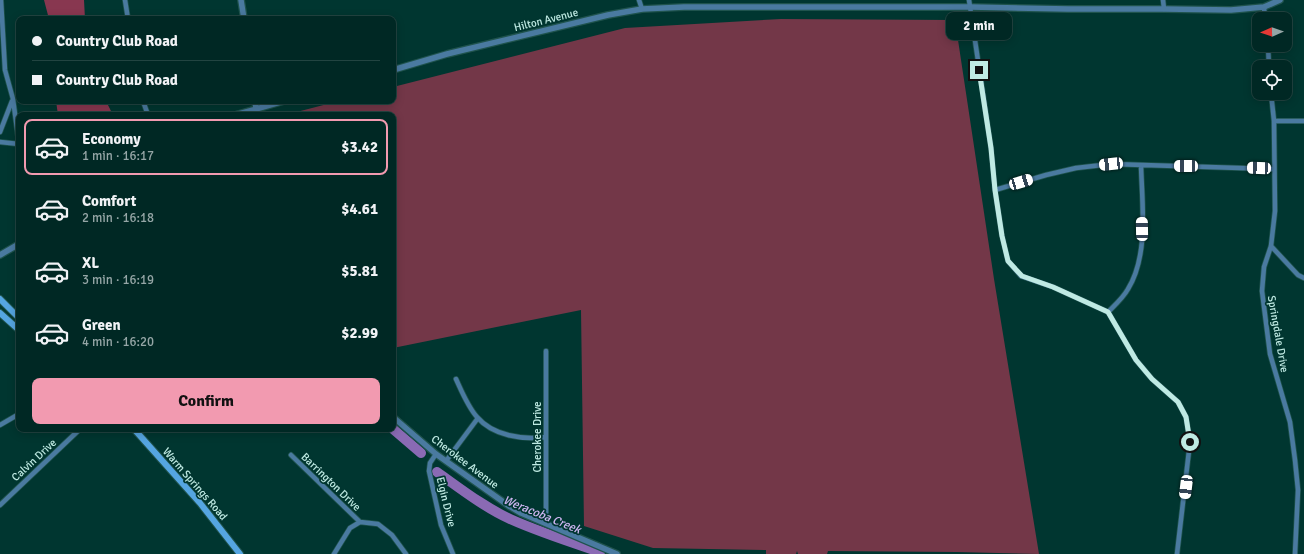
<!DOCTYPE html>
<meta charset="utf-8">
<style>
body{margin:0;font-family:Signika,sans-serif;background:#0e3431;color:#f1f3f6;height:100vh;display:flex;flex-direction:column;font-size:15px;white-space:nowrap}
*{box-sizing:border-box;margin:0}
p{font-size:13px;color:#95a6a6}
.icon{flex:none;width:22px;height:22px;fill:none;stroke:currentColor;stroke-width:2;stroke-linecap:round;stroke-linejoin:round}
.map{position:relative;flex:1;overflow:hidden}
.side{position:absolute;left:16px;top:112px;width:380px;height:320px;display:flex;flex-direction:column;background:#002824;border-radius:8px;box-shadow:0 2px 10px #0003,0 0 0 1px #224441}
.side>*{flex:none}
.banner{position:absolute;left:16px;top:16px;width:380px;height:88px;border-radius:8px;box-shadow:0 2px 10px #0003,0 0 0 1px #224441;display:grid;align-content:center;height:88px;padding:0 16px;background:#002824}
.needle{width:26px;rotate:268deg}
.buttons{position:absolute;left:1252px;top:12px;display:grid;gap:8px}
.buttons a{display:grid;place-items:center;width:40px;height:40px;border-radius:8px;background:#002824;box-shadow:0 2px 10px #0003,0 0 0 1px #224441;font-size:20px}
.end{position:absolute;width:18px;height:18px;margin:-9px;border:5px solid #bfeae3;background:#111;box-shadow:0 0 0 2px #111}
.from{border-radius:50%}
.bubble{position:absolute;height:28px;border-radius:8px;background:#002824;box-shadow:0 2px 10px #0003,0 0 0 1px #224441;font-size:13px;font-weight:700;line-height:28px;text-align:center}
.car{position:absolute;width:12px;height:24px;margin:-12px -6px;border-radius:5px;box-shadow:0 0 3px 1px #0007;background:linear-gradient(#fff 24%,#345 0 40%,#fff 0 76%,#345 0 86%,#fff 0)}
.banner b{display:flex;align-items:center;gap:14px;height:38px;font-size:15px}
.banner b+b{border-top:1px solid #224441}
.banner i{width:10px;height:10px;background:#f1f3f6}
ul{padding:7px 0 0;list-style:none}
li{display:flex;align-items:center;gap:12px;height:56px;margin:0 8px 6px;padding:0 8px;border:2px solid transparent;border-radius:8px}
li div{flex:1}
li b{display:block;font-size:15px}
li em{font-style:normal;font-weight:700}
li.active{border-color:#f29ab0}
li>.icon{width:36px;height:36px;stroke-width:1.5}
.cta{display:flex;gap:8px;margin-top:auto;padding:8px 16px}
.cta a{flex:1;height:46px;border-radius:8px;background:#f29ab0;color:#111;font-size:16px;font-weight:700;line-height:46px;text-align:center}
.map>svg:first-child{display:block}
.green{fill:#733748}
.forest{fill:#883750}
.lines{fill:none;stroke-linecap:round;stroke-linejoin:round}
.river{stroke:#8a6ab4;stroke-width:10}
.minor-casing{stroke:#1f534d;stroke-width:6}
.tertiary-casing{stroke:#1f534d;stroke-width:8}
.secondary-casing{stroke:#1f534d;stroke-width:8}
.minor{stroke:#4a7aa0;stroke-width:4.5}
.tertiary{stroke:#4a7aa0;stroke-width:5.5}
.secondary{stroke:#55a5e1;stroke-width:6}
.route{stroke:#bfeae3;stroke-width:5}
.labels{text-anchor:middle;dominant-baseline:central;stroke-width:3.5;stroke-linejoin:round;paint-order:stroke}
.street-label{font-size:11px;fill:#bfeae3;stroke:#003630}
.water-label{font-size:12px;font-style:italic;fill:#cfb6f2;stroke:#003630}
</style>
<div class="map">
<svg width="1304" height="554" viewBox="0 0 1304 554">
<rect width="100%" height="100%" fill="#003630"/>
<path class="green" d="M 781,19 L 955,20 L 994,279 L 1039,554 L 957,552 L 828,551 L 827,554 L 798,554 L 797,551 L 796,554 L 766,554 L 766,550 L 653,548 L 584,526 L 581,310 L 393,348 L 393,115 L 285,115 L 339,101 L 393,101 L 393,87 L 625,28 Z"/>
<path class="forest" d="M 44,0 L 84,0 L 85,19 L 49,19 Z
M 56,101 L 106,101 L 113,115 L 58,115 Z"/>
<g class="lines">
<path class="river" d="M 393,429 L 421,453
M 437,472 C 461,489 484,507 510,519 C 539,532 570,542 600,552"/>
<g class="minor-casing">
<path id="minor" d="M 1,0 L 5,70 L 13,99 L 19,144
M 125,0 L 128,19
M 639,0 L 642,9
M 969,0 L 991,148 L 995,190 L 1002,236 L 1008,261 L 1021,276 L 1053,287 L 1108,312 L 1136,360 L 1152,379 L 1178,402 L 1186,417 L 1190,442 L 1177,554
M 1163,0 L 1164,9
M 1264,7 L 1265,19
M 1268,45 L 1269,67
M 1271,93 L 1274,121 L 1275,211 L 1271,246 L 1264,267 L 1262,291 L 1270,354 L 1290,422 L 1295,460 L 1298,490 L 1295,554
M 143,101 L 148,115
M 1274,121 L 1304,121
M 0,132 L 12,101
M 0,142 L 19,144
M 995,190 L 1046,175 L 1076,168 L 1111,164 L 1274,169
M 1271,246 L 1298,275 L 1304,278
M 1108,312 C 1115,305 1123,298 1128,289 C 1149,255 1142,204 1141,165
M 456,379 C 462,392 468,407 477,417 C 493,436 523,440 546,437
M 0,425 L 19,414
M 436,454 L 430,463 L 429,471 L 441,525 L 453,554
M 291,455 L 360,522
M 446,461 L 478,418
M 0,505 L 80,429
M 546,522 L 546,351
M 334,554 L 350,528 L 360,522 L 378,524 L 392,535 L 406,554"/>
</g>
<g class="tertiary-casing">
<path id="tertiary" d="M 241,0 L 244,19
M 393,70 L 447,54 L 608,15 L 642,9 L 684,7 L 970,7 L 1068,9 L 1164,9 L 1231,10 L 1264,7 L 1280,0
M 255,101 L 257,115
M 235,115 L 284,101
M 0,255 L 19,244
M 393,417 L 436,454 L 509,506 L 521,513 L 617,554"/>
</g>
<g class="secondary-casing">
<path id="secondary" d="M 0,299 L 19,318
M 0,313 L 19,330
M 134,429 L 200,503 L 240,554"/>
</g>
<use href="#minor" class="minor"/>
<use href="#tertiary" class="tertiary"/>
<use href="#secondary" class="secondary"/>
</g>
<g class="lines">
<path class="route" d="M 979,70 L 991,148 L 995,190 L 1002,236 L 1008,261 L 1022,276 L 1053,287 L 1108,312 L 1136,360 L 1152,379 L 1178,402 L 1186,417 L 1190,442"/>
</g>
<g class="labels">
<g class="street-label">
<text transform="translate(546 20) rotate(-14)">Hilton Avenue</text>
<text transform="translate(1278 334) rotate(80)">Springdale Drive</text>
<text transform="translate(537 437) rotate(-90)">Cherokee Drive</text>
<text transform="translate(34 460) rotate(-43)">Calvin Drive</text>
<text transform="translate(465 462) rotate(37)">Cherokee Avenue</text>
<text transform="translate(331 482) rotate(44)">Barrington Drive</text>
<text transform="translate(195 484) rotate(49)">Warm Springs Road</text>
<text transform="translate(446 502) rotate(76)">Elgin Drive</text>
</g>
<g class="water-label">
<text transform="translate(542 515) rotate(22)">Weracoba Creek</text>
</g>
</g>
</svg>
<div class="buttons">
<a><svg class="needle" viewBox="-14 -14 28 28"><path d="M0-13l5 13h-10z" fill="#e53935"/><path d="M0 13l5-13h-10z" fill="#95a6a6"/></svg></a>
<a><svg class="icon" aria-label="locate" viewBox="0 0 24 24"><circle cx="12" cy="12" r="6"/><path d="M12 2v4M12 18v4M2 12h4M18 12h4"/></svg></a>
</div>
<i class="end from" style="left:1190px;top:442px"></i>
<i class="end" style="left:979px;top:70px"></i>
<div class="bubble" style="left:946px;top:12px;width:66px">2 min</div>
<i class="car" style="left:1111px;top:164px;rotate:264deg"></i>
<i class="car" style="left:1186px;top:166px;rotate:271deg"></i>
<i class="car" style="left:1259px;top:168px;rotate:272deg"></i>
<i class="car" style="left:1021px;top:182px;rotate:73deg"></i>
<i class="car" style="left:1142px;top:229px;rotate:359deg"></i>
<i class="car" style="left:1186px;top:487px;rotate:187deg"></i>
<div class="banner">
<b><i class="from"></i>Country Club Road</b>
<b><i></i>Country Club Road</b>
</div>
<section class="side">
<ul>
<li class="active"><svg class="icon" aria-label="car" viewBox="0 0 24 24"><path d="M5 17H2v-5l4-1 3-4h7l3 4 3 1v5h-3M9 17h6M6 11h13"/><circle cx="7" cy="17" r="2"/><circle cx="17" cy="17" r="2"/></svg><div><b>Economy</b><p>1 min · 16:17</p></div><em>$3.42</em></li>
<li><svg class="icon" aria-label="car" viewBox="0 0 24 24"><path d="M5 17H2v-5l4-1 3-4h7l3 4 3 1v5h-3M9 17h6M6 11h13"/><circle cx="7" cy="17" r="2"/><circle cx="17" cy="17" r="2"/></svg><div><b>Comfort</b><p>2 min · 16:18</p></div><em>$4.61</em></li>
<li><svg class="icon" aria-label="car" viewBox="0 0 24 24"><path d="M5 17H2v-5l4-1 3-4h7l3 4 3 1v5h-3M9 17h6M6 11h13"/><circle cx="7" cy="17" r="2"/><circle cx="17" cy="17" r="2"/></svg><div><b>XL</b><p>3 min · 16:19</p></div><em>$5.81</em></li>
<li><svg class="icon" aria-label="car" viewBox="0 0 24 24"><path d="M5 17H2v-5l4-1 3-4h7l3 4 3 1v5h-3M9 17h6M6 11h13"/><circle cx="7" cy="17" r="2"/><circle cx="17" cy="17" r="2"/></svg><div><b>Green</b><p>4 min · 16:20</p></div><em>$2.99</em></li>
</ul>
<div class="cta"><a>Confirm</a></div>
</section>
</div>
